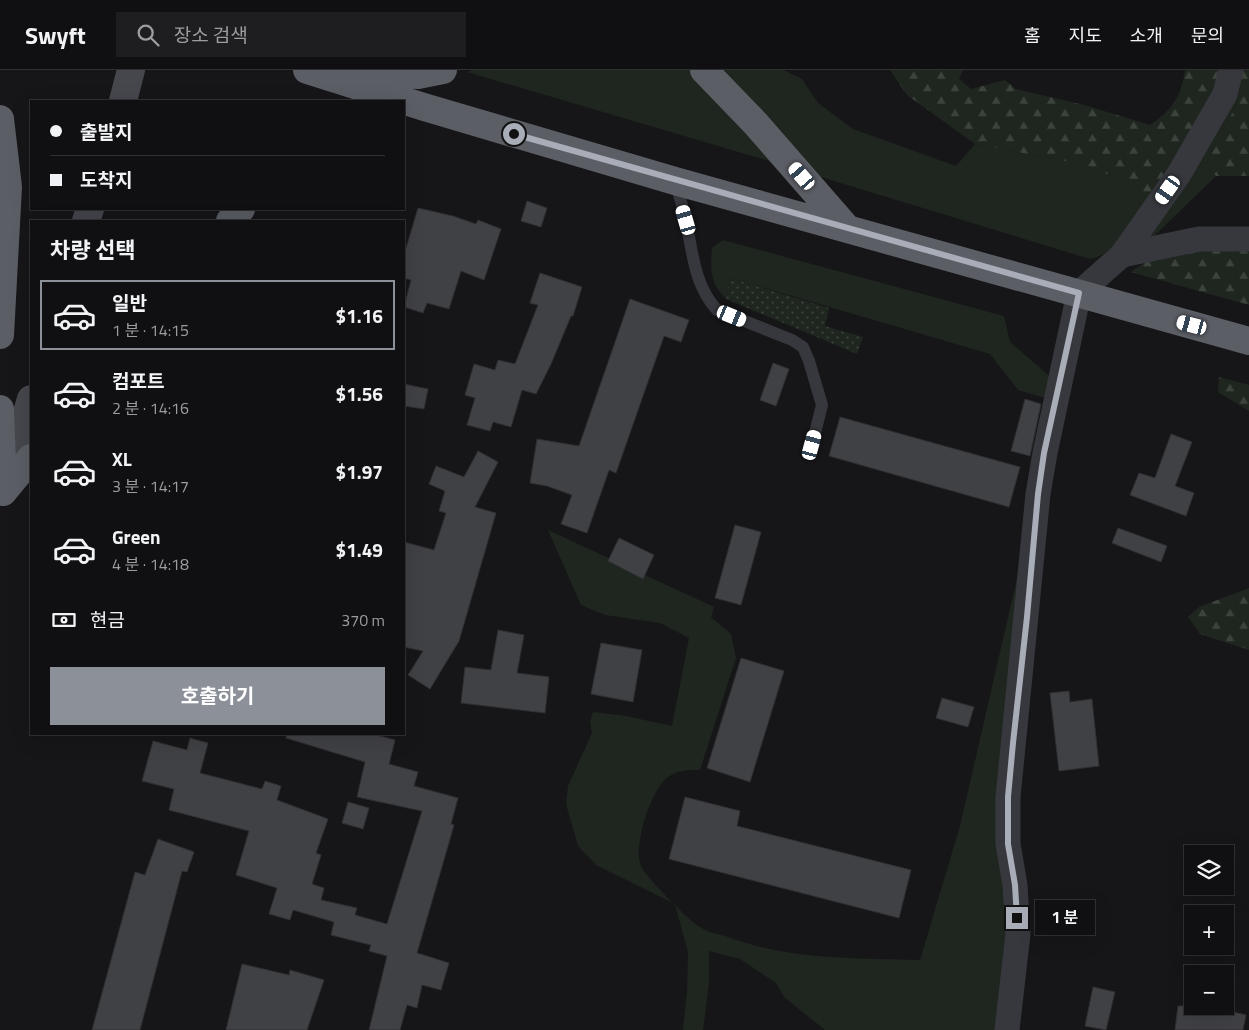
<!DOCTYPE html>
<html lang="ko">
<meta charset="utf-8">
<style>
body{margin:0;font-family:"Titillium Web","Noto Sans KR",sans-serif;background:#1e1e20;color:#f1f3f6;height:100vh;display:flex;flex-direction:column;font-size:19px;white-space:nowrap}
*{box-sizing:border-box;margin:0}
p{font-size:16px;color:#9c9d9f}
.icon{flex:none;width:28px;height:28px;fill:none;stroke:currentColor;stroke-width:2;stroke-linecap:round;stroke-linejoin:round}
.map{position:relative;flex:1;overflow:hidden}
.side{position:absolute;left:30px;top:150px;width:375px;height:515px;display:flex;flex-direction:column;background:#101012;border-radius:0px;box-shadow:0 5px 20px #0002,0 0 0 1px #303032}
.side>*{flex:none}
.guide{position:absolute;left:30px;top:30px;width:375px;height:110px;border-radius:0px;box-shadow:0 5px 20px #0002,0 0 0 1px #303032;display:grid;align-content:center;height:110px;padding:0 20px;background:#101012}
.controls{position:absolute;left:1184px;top:775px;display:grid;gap:10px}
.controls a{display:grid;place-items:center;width:50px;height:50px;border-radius:0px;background:#101012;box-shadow:0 5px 20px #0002,0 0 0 1px #303032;font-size:25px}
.end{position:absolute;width:22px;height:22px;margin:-11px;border:6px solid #a8adb8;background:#111;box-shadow:0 0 0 2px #111}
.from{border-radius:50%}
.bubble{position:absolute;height:35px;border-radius:0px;background:#101012;box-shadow:0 5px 20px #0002,0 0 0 1px #303032;font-size:16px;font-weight:700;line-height:35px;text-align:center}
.car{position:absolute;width:15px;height:30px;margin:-15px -8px;border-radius:6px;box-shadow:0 0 4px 1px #0007;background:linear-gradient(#fff 24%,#345 0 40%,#fff 0 76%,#345 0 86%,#fff 0)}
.guide b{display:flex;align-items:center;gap:18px;height:48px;font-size:19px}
.guide b+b{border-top:1px solid #303032}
.guide i{width:12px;height:12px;background:#f1f3f6}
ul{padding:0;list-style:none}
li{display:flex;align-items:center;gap:15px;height:70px;margin:0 10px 8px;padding:0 10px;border:2px solid transparent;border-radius:0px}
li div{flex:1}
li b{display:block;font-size:19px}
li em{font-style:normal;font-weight:700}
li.current{border-color:#8c9099}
li>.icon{width:45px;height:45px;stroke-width:1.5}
h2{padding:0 20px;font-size:22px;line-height:60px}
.pay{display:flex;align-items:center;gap:12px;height:55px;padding:0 20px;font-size:19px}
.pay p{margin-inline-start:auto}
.cta{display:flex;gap:10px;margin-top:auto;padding:10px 20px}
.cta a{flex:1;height:58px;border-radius:0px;background:#8c9099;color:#fff;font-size:20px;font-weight:700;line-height:58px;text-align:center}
header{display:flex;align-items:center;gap:30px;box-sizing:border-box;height:70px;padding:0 25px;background:#101012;border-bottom:1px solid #303032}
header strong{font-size:24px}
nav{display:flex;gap:28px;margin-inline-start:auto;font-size:18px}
.search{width:350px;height:45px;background:#1e1e20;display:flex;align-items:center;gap:12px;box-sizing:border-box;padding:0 18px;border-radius:0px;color:#9c9d9f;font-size:19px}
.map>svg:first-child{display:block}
.grass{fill:#1e261f}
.forest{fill:url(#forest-firs)}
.garden{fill:url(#garden-dots)}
.building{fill:#404145;stroke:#303034}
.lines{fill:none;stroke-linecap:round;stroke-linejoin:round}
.service{stroke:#37383d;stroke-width:12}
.minor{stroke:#37383d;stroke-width:25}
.secondary{stroke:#45474d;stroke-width:28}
.trunk{stroke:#5b5e65;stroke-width:28}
.route{stroke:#a8adb8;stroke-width:6}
</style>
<header>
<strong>Swyft</strong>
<div class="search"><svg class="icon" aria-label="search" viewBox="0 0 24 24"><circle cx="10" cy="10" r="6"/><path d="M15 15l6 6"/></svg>장소 검색</div>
<nav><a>홈</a><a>지도</a><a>소개</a><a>문의</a></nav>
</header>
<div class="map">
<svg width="1249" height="960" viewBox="0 0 1249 960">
<defs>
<pattern id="forest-firs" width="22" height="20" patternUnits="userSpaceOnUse" patternTransform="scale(1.25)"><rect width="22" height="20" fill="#1e261f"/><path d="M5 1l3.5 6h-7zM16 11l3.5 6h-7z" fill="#3c433d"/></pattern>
<pattern id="garden-dots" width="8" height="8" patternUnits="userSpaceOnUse" patternTransform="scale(1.25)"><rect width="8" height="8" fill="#1e261f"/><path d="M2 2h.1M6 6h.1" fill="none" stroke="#3c433d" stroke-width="1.8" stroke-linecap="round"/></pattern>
</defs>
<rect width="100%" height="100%" fill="#161618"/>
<path class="grass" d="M 472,0 L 692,0 L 783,95 L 467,2 Z
M 718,0 L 783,0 L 802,9 L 818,33 L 853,59 L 956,96 L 975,74 L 1085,95 L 1107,104 L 1120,111 L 1145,139 C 1130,161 1116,183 1090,189 L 821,107 Z
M 1242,0 L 1238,30 L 1229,50 L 1218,66 L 1206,95 L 1216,106 L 1149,171 L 1146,169 Z
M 723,170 L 1004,246 L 1010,272 L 1053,309 L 1048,329 L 1018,320 L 990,284 L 730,208 L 726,229 C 710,213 710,200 712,178 Z
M 548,460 L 714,537 L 711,547 L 731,564 L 736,588 L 700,700 C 689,700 677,700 668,707 C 651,719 631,780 642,798 C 650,811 687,849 700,857 C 707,862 717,864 725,866 C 789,890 852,888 920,890 L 960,756 L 1024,478 L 1008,851 L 998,960 L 825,960 L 784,927 L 776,913 L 740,889 L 709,881 L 709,913 L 703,960 L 683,960 L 687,922 L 688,882 L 675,834 L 596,795 L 578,776 L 566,734 L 568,716 L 592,663 L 590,652 L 593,642 L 626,646 L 672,656 L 689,568 L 660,553 L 605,545 L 581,535 Z"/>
<path class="forest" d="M 890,0 L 963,0 L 959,9 L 971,19 L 1005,10 L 1016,19 L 1084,35 L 1150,55 C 1171,41 1182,26 1185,0 L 1221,0 L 1215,26 L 1145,139 L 1120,111 L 1107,104 L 1085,95 L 975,74 L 907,25 Z
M 1242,0 L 1249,0 L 1249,106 L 1216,106 L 1206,95 L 1218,66 L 1229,50 L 1238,30 Z
M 1249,180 L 1249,235 L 1131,202 C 1164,175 1209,180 1249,180 Z
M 1219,307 L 1249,315 L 1249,341 L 1218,322 Z
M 1249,518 L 1249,580 L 1200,564 L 1188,547 L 1199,537 Z"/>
<path class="garden" d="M 730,208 L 829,238 L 825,256 L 863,267 L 857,284 L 726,229 Z"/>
<path class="building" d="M 527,131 L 547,138 L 541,157 L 521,151 Z
M 418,138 L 453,146 L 476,154 L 478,150 L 501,159 L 484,210 L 461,201 L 449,239 L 427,233 L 423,243 L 404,237 L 411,210 L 404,208 L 404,185 Z
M 540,203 L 582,217 L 573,246 L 571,246 L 551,294 L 536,324 L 522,320 L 511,357 L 493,352 L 490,361 L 467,355 L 475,328 L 465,325 L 474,294 L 495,300 L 498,290 L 515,294 L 538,235 L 530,233 Z
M 630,229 L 689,250 L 681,272 L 664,266 L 616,403 L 609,400 L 587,463 L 561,454 L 572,425 L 547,416 L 530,413 L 537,369 L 579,376 Z
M 773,293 L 789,299 L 776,336 L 760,330 Z
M 404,314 L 428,319 L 424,339 L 404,336 Z
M 1025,329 L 1041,334 L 1030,386 L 1011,381 Z
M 840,347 L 1020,397 L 1009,437 L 829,386 Z
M 1171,364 L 1192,372 L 1175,416 L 1194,423 L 1186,446 L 1130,425 L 1139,403 L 1155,408 Z
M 478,381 L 498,392 L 475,437 L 496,443 L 459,571 L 430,619 L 408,605 L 423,581 L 404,577 L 404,472 L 434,480 L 446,443 L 439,441 L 445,421 L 429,414 L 436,396 L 464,407 Z
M 735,455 L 761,462 L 741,535 L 715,528 Z
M 1118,458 L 1167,476 L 1161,492 L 1112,473 Z
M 619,468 L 654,485 L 643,509 L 608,491 Z
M 498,560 L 524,565 L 517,603 L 549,607 L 545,643 L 461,633 L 465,597 L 491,600 Z
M 601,573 L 642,580 L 633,632 L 591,624 Z
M 741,588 L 784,601 L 750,712 L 707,698 Z
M 1069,621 L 1070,632 L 1092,629 L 1099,696 L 1059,701 L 1050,623 Z
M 942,628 L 974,637 L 968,657 L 936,648 Z
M 287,664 L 372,664 L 395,670 L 389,694 L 418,702 L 414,716 L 458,728 L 451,754 L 454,755 L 417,883 L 449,893 L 441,920 L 422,915 L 417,938 L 407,935 L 400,960 L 369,960 L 387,886 L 369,881 L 371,875 L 331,865 L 334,852 L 293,840 L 290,850 L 269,844 L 277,818 L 236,805 L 249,761 L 169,740 L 174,719 L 142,711 L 153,671 L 187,680 L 190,668 L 208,673 L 200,703 L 262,719 L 265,711 L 281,716 L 277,730 L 328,749 L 316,783 L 321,785 L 312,814 L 324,818 L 321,830 L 357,838 L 355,845 L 387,854 L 422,741 L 357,727 L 365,692 L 286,668 Z
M 685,727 L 740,741 L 737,756 L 911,800 L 899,848 L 669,789 Z
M 348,732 L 369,738 L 363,759 L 342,753 Z
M 158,769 L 194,782 L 187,802 L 182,801 L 140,960 L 92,960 L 135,802 L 145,805 Z
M 242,894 L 289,905 L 290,900 L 324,910 L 307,960 L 226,960 Z
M 1093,917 L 1115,922 L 1106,960 L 1085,956 Z
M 1178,936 L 1208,936 L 1246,945 L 1243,960 L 1175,960 Z"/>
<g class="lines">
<path class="service" d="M 675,111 C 679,124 683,138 686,152 C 693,183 694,215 717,240 L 792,270 L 803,277 L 809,291 L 822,335 L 812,375"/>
<path class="minor" d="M 1122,185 L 1199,169 L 1249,169
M 1007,960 L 1018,864 L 1015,815 L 1008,774 L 1008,727 L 1038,424 L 1045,383 L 1079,223 L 1122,185 L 1179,104 L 1225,24 L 1231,0"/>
<path class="secondary" d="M 123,31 L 131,0
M 86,151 L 90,139
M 5,416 L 31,329"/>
<path class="trunk" d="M 307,0 L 424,37 L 675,111 L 1249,271
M 704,0 L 756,54 L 845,156
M 343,1 L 418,5 L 443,0
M 0,49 L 8,117 L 0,265
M 230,151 L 241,139
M 0,339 L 3,422
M 3,422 L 31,388"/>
</g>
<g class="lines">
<path class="route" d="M 514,64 L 1079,223 L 1044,383 L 1038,424 L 1027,547 L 1013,673 L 1008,727 L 1008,774 L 1015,815 L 1017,848"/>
</g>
</svg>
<div class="controls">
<a><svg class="icon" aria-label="layers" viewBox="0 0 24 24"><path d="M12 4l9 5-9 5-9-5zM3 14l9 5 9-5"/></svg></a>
<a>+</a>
<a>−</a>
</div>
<i class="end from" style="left:514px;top:64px"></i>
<i class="end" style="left:1017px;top:848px"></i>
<div class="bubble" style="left:1035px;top:830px;width:60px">1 분</div>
<i class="car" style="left:802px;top:106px;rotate:319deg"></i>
<i class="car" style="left:1168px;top:120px;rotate:215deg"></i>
<i class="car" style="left:686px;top:150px;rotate:344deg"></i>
<i class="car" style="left:732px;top:246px;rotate:112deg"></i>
<i class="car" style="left:1192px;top:255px;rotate:285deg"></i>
<i class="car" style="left:812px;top:375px;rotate:15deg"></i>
<div class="guide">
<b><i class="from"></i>출발지</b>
<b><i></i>도착지</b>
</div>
<section class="side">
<h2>차량 선택</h2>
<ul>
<li class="current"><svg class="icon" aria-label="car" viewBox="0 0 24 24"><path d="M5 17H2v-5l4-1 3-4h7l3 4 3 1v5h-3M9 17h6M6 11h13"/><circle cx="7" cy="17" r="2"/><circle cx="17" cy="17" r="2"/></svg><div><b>일반</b><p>1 분 · 14:15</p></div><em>$1.16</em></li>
<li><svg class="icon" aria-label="car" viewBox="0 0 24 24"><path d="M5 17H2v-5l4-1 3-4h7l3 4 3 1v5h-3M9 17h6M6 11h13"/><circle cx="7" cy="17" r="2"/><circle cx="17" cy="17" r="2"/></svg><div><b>컴포트</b><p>2 분 · 14:16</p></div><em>$1.56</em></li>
<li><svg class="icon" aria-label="car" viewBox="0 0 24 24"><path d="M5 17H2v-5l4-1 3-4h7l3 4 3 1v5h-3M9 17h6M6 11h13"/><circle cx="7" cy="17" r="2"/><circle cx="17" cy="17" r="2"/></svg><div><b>XL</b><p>3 분 · 14:17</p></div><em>$1.97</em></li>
<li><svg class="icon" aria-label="car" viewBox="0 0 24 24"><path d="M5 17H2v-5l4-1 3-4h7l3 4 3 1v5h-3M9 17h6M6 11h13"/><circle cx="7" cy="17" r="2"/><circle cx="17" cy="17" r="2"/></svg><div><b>Green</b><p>4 분 · 14:18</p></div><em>$1.49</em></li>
</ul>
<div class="pay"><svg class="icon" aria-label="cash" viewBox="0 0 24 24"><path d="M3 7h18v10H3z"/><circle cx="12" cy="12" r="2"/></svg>현금<p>370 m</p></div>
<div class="cta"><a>호출하기</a></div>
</section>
</div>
